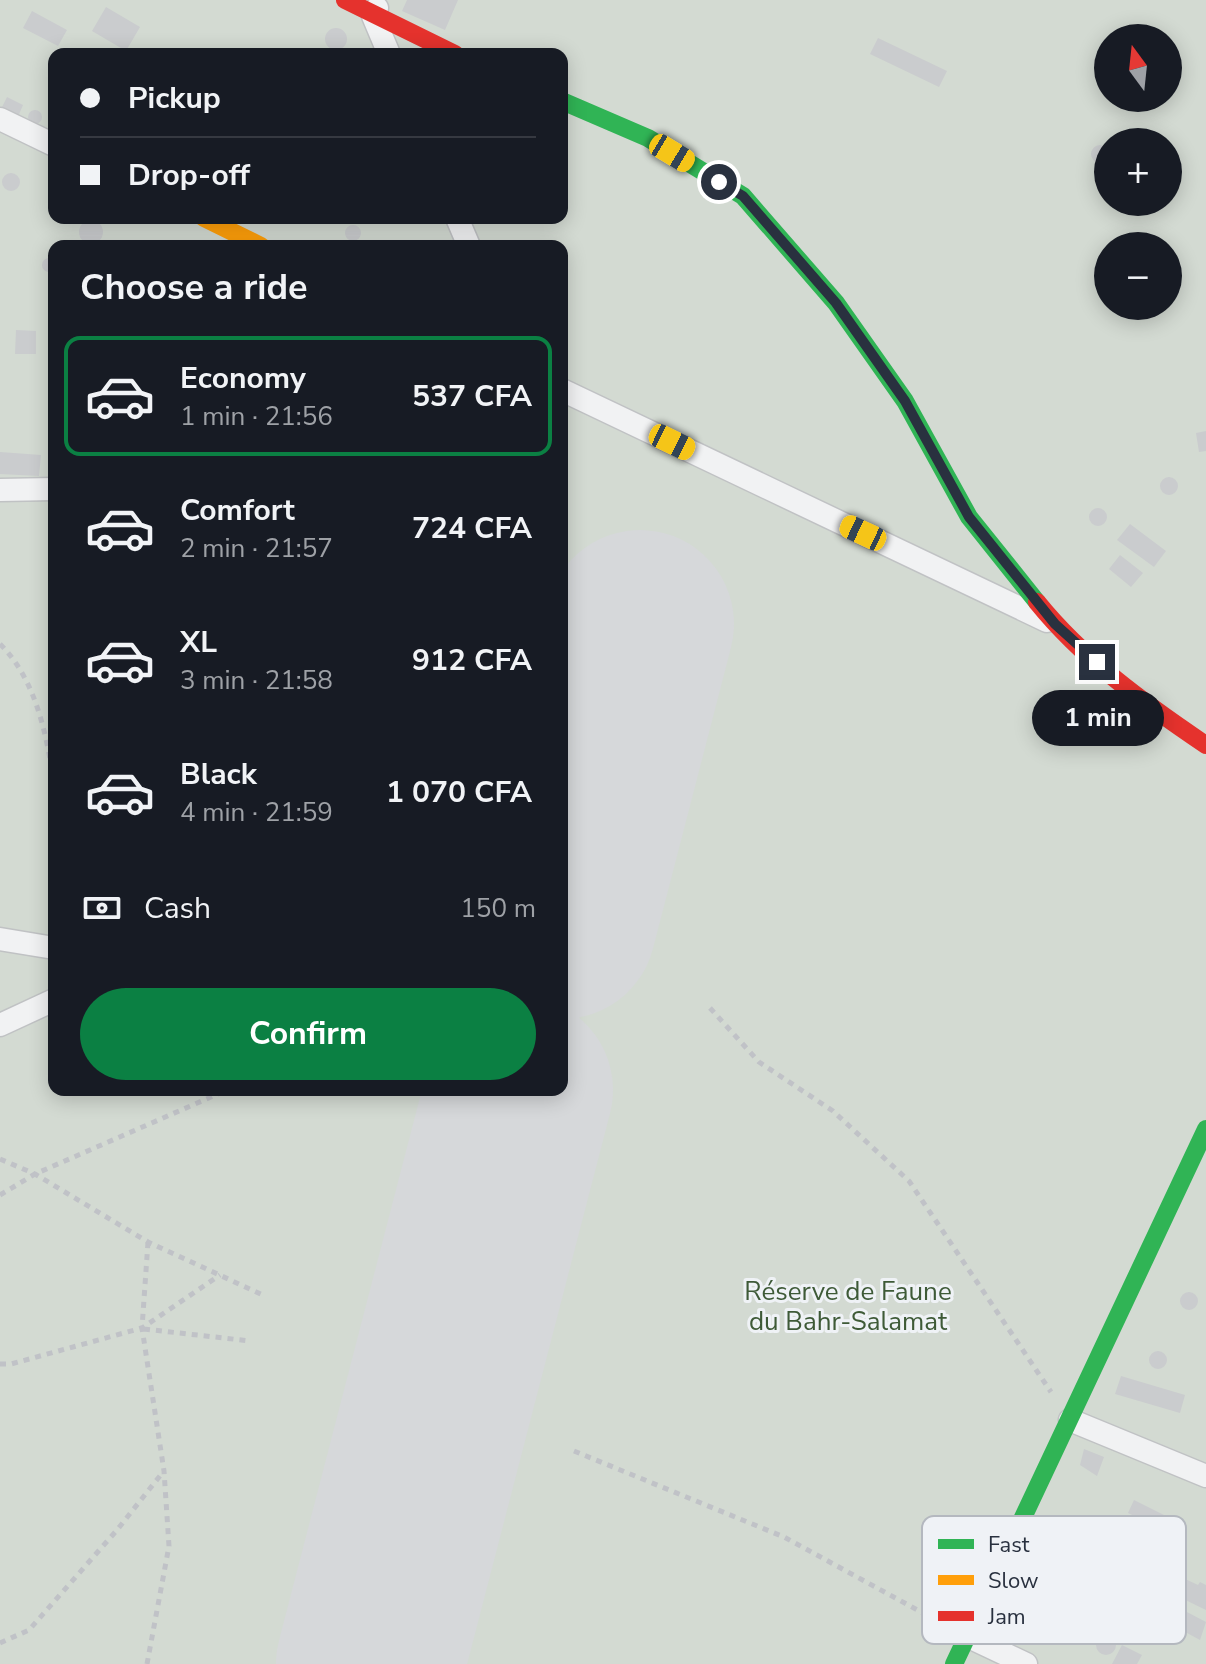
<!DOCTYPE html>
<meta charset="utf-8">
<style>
body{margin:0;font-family:"Nunito Sans",sans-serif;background:#242831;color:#f1f3f6;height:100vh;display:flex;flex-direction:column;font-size:30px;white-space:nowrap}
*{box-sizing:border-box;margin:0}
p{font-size:26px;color:#9ea1a6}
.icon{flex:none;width:44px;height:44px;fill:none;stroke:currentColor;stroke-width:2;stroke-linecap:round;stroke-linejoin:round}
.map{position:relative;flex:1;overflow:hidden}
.side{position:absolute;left:48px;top:240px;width:520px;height:856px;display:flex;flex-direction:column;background:#171b24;border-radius:16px;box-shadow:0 4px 20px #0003}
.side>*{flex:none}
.banner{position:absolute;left:48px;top:48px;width:520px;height:176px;border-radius:16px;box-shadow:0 4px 20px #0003;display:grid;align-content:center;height:176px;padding:0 32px;background:#171b24}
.needle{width:52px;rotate:345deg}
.fabs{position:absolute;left:1094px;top:24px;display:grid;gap:16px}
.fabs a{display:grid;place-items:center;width:88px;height:88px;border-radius:50%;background:#171b24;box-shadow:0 4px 20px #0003;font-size:40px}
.end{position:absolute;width:36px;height:36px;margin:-18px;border:10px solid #29313f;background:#fff;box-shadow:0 0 0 4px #fff}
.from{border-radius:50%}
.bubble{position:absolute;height:56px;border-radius:28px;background:#171b24;box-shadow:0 4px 20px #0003;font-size:26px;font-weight:700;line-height:56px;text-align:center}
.car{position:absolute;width:24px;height:48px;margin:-24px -12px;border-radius:10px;box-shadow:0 0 6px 2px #0007;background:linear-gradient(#f5c518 24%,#345 0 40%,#f5c518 0 76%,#345 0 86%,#f5c518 0)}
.banner b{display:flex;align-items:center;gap:28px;height:76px;font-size:30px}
.banner b+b{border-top:2px solid #363941}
.banner i{width:20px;height:20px;background:#f1f3f6}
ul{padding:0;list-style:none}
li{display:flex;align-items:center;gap:24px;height:120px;margin:0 16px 12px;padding:0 16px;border:4px solid transparent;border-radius:16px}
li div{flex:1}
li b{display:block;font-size:30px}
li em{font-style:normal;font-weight:700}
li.on{border-color:#0b8043}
li>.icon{width:72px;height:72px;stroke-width:1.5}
h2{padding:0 32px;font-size:36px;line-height:96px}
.pay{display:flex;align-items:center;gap:20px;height:88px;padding:0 32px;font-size:30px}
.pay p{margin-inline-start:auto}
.button{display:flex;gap:16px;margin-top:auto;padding:16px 32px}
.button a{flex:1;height:92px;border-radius:48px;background:#0b8043;color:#fff;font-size:32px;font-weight:700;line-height:92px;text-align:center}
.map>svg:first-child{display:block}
.green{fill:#d3dad2;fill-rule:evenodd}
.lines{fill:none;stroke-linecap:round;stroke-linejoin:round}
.runway{stroke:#d6d8da;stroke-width:188}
.building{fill:#caccce}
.street-casing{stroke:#c0c2c4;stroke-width:25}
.path{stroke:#c0c2c7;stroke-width:5;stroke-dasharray:6 6;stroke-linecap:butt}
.street{stroke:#f1f2f3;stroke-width:22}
.fast{stroke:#30b455;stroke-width:18}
.slow{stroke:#ff9f0a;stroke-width:18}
.jam{stroke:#e5322d;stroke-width:18}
.route{stroke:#29313f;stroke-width:10}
.labels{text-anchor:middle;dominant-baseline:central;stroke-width:6;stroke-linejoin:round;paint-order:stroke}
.park-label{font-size:26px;fill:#3e5a37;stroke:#eff2f6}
.key{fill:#eff2f6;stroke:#b4b8bf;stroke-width:2}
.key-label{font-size:22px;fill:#29313f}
</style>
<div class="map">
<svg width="1206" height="1664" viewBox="0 0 1206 1664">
<rect width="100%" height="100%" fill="#e2e4e6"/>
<path class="green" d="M 0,0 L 1206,0 L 1206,1664 L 0,1664 ZM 1108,38 L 1168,38 L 1168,98 L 1108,98 ZM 54,54 L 562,54 L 562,218 L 54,218 ZM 1108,142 L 1168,142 L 1168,202 L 1108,202 ZM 54,246 L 562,246 L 562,1090 L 54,1090 ZM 1108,246 L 1168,246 L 1168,306 L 1108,306 Z"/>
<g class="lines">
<path class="runway" d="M 562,925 L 640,624
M 370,1664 L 519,1090"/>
</g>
<path class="building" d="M 407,0 L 458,0 L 445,30 L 402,11 Z
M 106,7 L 140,27 L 126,51 L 92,31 Z
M 32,11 L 67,30 L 58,46 L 23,28 Z
M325 39a11 11 0 1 1 22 0a11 11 0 1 1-22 0Z
M 878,38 L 947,71 L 939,87 L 870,54 Z
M 7,97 L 23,105 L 17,119 L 0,111 Z
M28 117a7 7 0 1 1 14 0a7 7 0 1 1-14 0Z
M1091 154a9 9 0 1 1 18 0a9 9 0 1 1-18 0Z
M2 182a9 9 0 1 1 18 0a9 9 0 1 1-18 0Z
M79 232a12 12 0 1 1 24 0a12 12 0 1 1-24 0Z
M345 233a8 8 0 1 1 16 0a8 8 0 1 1-16 0Z
M42 265a7 7 0 1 1 14 0a7 7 0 1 1-14 0Z
M 16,330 L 36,331 L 36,354 L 15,354 Z
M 1206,431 L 1206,451 L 1199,452 L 1196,433 Z
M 0,452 L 41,455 L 39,476 L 0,474 Z
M1160 486a9 9 0 1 1 18 0a9 9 0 1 1-18 0Z
M1089 517a9 9 0 1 1 18 0a9 9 0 1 1-18 0Z
M 1130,524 L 1166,551 L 1154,567 L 1117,540 Z
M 1120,555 L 1143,573 L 1131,587 L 1109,569 Z
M1180 1301a9 9 0 1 1 18 0a9 9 0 1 1-18 0Z
M1149 1360a9 9 0 1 1 18 0a9 9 0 1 1-18 0Z
M 1121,1376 L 1185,1395 L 1180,1413 L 1115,1394 Z
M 1084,1449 L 1104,1457 L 1097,1476 L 1080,1465 Z
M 1134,1500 L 1166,1516 L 1159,1528 L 1128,1513 Z
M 1181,1577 L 1198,1585 L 1200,1582 L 1206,1585 L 1206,1610 L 1173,1594 Z
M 1185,1611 L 1206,1622 L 1200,1640 L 1176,1627 Z
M1096 1645a10 10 0 1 1 20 0a10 10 0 1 1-20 0Z
M 1122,1645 L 1142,1655 L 1137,1664 L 1112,1664 Z"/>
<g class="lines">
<g class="street-casing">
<path id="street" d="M 377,8 L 373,16 L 389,54
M 0,119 L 54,145
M 457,218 L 469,246
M 562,390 L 1047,621
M 0,490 L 54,489
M 0,939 L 54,948
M 0,1025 L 54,1000
M 1070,1420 L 1206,1476
M 969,1637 L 1026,1664"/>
</g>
<path class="path" d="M 0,644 C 36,680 46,733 54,782
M 710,1008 L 759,1062 L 833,1111 L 909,1181 L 1051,1392
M 86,1090 L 86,1097
M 0,1159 L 35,1174 L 148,1242 L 265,1296
M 0,1195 L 35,1174 L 227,1090
M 144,1329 L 250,1341
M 0,1364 L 11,1364 L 142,1328 L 220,1275
M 574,1451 L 784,1537 L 943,1624
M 0,1643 L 29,1630 L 117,1530 L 163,1472
M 147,1664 L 169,1546 L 164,1471 L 142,1328 L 148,1242"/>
<use href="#street" class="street"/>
<path class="fast" d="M 562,101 L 648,138 L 743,196 L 836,303 L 905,401 L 969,517 L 1037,602
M 954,1664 L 1206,1129"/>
<path class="slow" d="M 204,218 L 261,246"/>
<path class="jam" d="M 345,0 L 455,54
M 1037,602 C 1083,659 1145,704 1206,745"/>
</g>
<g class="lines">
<path class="route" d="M 719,182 L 743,196 L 836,303 L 905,401 L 969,517 L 1055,624 L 1097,662"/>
</g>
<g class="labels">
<g class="park-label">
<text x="848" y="1291">Réserve de Faune<tspan x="848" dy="30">du Bahr-Salamat</tspan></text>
</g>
</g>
<rect x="922" y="1516" width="264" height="128" rx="12" class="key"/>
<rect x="938" y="1539" width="36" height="10" fill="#30b455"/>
<rect x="938" y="1575" width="36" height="10" fill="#ff9f0a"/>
<rect x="938" y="1611" width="36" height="10" fill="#e5322d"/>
<g class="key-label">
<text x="988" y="1552">Fast</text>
<text x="988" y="1588">Slow</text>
<text x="988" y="1624">Jam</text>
</g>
</svg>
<div class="fabs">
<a><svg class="needle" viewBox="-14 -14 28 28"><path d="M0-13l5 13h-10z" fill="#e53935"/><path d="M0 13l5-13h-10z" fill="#9ea1a6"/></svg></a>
<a>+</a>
<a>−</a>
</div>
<i class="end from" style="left:719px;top:182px"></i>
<i class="end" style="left:1097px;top:662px"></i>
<div class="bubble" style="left:1032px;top:690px;width:132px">1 min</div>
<i class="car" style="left:672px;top:153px;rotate:121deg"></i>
<i class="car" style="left:672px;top:442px;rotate:116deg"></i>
<i class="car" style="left:863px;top:533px;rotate:295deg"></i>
<div class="banner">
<b><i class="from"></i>Pickup</b>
<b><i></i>Drop-off</b>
</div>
<section class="side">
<h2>Choose a ride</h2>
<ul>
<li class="on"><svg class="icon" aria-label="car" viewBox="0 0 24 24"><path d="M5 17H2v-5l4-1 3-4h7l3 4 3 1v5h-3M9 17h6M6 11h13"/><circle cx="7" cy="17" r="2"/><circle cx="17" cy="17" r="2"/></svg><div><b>Economy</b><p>1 min · 21:56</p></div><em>537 CFA</em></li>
<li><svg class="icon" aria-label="car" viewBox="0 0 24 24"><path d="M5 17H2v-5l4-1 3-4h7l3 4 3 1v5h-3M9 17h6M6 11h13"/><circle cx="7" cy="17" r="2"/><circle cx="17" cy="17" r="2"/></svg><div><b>Comfort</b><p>2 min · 21:57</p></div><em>724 CFA</em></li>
<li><svg class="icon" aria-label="car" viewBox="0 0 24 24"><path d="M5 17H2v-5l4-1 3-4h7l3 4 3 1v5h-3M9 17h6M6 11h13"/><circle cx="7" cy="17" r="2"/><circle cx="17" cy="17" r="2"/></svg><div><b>XL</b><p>3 min · 21:58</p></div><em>912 CFA</em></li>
<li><svg class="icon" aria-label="car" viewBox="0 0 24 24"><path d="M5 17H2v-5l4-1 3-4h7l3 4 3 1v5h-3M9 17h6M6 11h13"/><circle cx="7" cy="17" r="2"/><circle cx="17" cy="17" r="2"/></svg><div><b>Black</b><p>4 min · 21:59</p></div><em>1 070 CFA</em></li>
</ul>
<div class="pay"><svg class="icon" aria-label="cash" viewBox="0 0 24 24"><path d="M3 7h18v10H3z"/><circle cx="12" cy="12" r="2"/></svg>Cash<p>150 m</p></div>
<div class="button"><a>Confirm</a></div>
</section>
</div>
